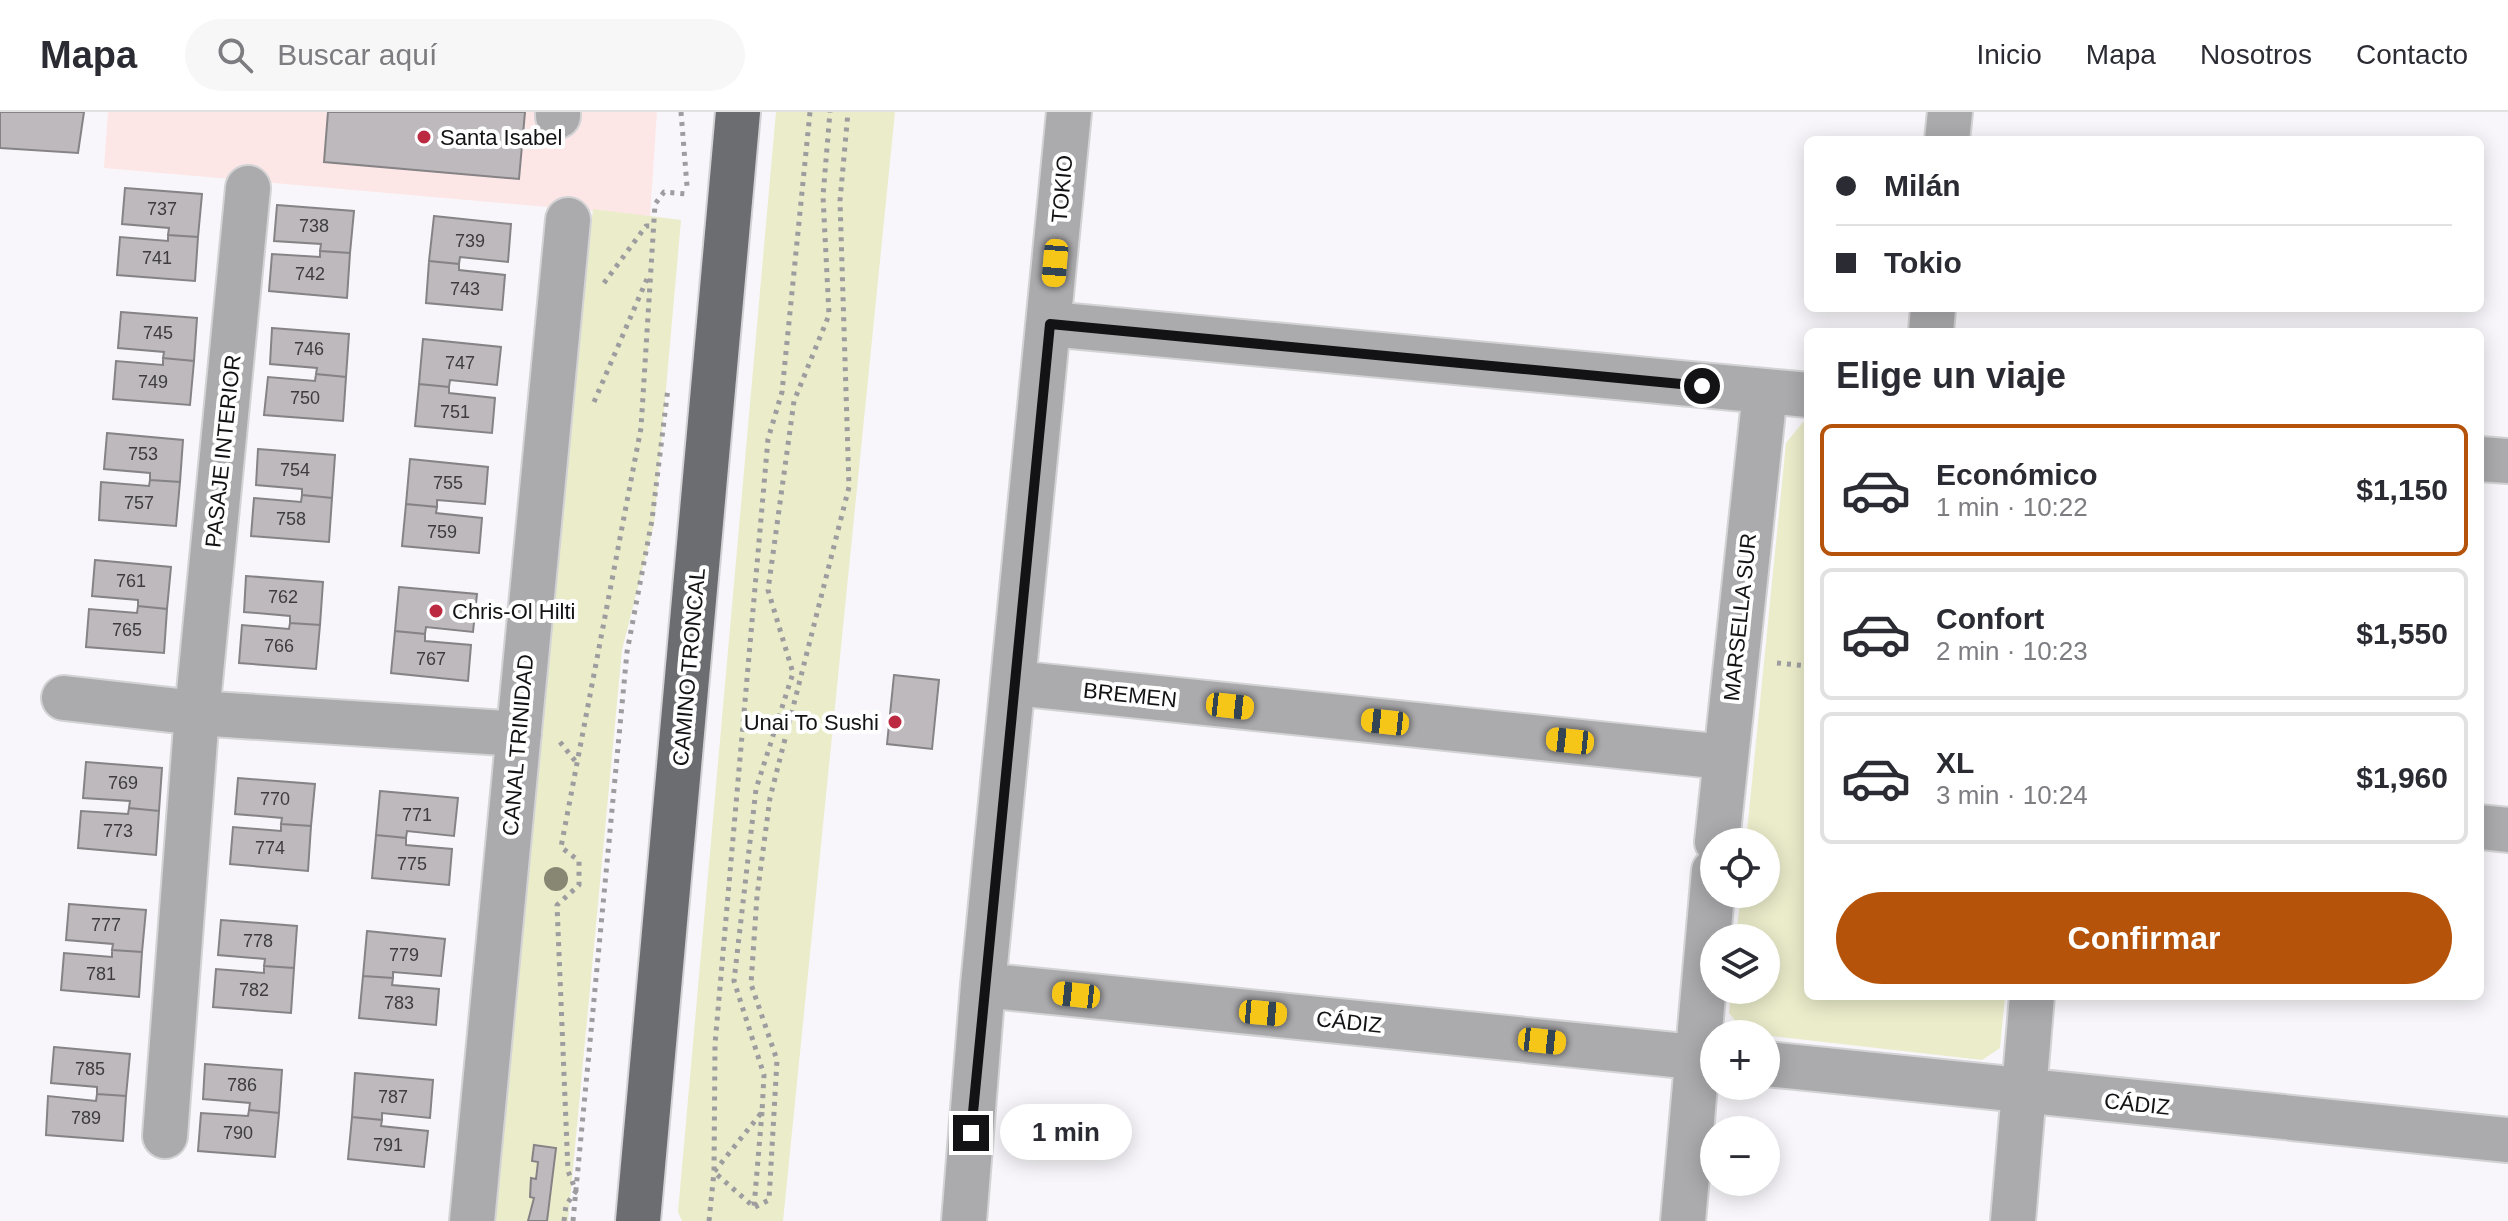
<!DOCTYPE html>
<html lang="es">
<meta charset="utf-8">
<style>
body{margin:0;font-family:Arial,sans-serif;background:#f7f7f7;color:#2b2b33;height:100vh;display:flex;flex-direction:column;font-size:30px;white-space:nowrap}
*{box-sizing:border-box;margin:0}
p{font-size:26px;color:#7c7c81}
.icon{flex:none;width:44px;height:44px;fill:none;stroke:currentColor;stroke-width:2;stroke-linecap:round;stroke-linejoin:round}
.map{position:relative;flex:1;overflow:hidden}
.panel{position:absolute;left:1804px;top:216px;width:680px;height:672px;display:flex;flex-direction:column;background:#fff;border-radius:12px;box-shadow:0 4px 20px #0003}
.panel>*{flex:none}
.banner{position:absolute;left:1804px;top:24px;width:680px;height:176px;border-radius:12px;box-shadow:0 4px 20px #0003;display:grid;align-content:center;height:176px;padding:0 32px;background:#fff}
.tools{position:absolute;left:1700px;top:716px;display:grid;gap:16px}
.tools a{display:grid;place-items:center;width:80px;height:80px;border-radius:50%;background:#fff;box-shadow:0 4px 20px #0003;font-size:40px}
.end{position:absolute;width:36px;height:36px;margin:-18px;border:10px solid #131214;background:#fff;box-shadow:0 0 0 4px #fff}
.from{border-radius:50%}
.bubble{position:absolute;height:56px;border-radius:28px;background:#fff;box-shadow:0 4px 20px #0003;font-size:26px;font-weight:600;line-height:56px;text-align:center}
.car{position:absolute;width:24px;height:48px;margin:-24px -12px;border-radius:10px;box-shadow:0 0 6px 2px #0007;background:linear-gradient(#f5c518 24%,#345 0 40%,#f5c518 0 76%,#345 0 86%,#f5c518 0)}
.banner b{display:flex;align-items:center;gap:28px;height:76px;font-size:30px}
.banner b+b{border-top:2px solid #e1e1e2}
.banner i{width:20px;height:20px;background:#2b2b33}
ul{padding:0;list-style:none}
li{display:flex;align-items:center;gap:24px;height:132px;margin:0 16px 12px;padding:0 16px;border:4px solid #e1e1e2;border-radius:12px}
li div{flex:1}
li b{display:block;font-size:30px}
li em{font-style:normal;font-weight:600}
li.active{border-color:#b45309}
li>.icon{width:72px;height:72px;stroke-width:1.5}
h2{padding:0 32px;font-size:36px;line-height:96px}
.cta{display:flex;gap:16px;margin-top:auto;padding:16px 32px}
.cta a{flex:1;height:92px;border-radius:48px;background:#b45309;color:#fff;font-size:32px;font-weight:600;line-height:92px;text-align:center}
header{display:flex;align-items:center;gap:48px;box-sizing:border-box;height:112px;padding:0 40px;background:#fff;border-bottom:2px solid #e1e1e2}
header strong{font-size:38px}
nav{display:flex;gap:44px;margin-inline-start:auto;font-size:28px}
.search{width:560px;height:72px;background:#f7f7f7;display:flex;align-items:center;gap:20px;box-sizing:border-box;padding:0 28px;border-radius:44px;color:#7c7c81;font-size:30px}
.map>svg:first-child{display:block}
.commercial{fill:#fde7e6}
.green{fill:#eaecca}
.building{fill:#bdb9bc;stroke:#868386;stroke-width:2}
.lines{fill:none;stroke-linecap:round;stroke-linejoin:round}
.minor-casing{stroke:#d3d2d5;stroke-width:48}
.major-casing{stroke:#d3d2d5;stroke-width:48}
.path{stroke:#9d9c9f;stroke-width:5;stroke-dasharray:4 6;stroke-linecap:butt}
.minor{stroke:#ababad;stroke-width:44}
.major{stroke:#6c6d70;stroke-width:44}
.tree{fill:#878773}
.route{stroke:#131214;stroke-width:10}
.poi-dot{fill:#bb2a40;stroke:#fff;stroke-width:3}
.labels{text-anchor:middle;dominant-baseline:central;stroke-width:8;stroke-linejoin:round;paint-order:stroke}
.number-label{font-size:18px;fill:#3e3c3e}
.poi-label{font-size:22px;fill:#131214;stroke:#fff;text-anchor:start}
.street-label{font-size:22px;fill:#131214;stroke:#fff}
</style>
<header>
<strong>Mapa</strong>
<div class="search"><svg class="icon" aria-label="search" viewBox="0 0 24 24"><circle cx="10" cy="10" r="6"/><path d="M15 15l6 6"/></svg>Buscar aquí</div>
<nav><a>Inicio</a><a>Mapa</a><a>Nosotros</a><a>Contacto</a></nav>
</header>
<div class="map">
<svg width="2508" height="1109" viewBox="0 0 2508 1109">
<rect width="100%" height="100%" fill="#f8f6fa"/>
<path class="commercial" d="M 108,0 L 657,0 L 650,104 L 104,56 Z"/>
<path class="green" d="M 776,0 L 895,0 L 783,1109 L 682,1109 L 678,1100 Z
M 593,97 L 681,108 L 654,412 L 622,538 L 568,1109 L 488,1109 Z
M 1803,310 L 1808,310 L 1808,884 L 2005,884 L 2000,936 L 1982,948 L 1745,921 L 1729,901 L 1731,878 L 1766,878 L 1766,826 L 1736,826 L 1741,782 L 1766,782 L 1766,730 L 1746,730 L 1786,331 Z"/>
<path class="building" d="M 0,0 L 84,0 L 78,41 L 0,36 Z
M 328,0 L 525,0 L 519,67 L 324,50 Z
M 125,76 L 202,82 L 198,125 L 168,123 L 169,116 L 122,112 Z
M 277,93 L 354,99 L 350,141 L 320,139 L 321,132 L 274,129 Z
M 434,104 L 511,112 L 508,150 L 460,145 L 459,152 L 429,149 Z
M 168,123 L 198,125 L 195,169 L 117,163 L 120,125 L 168,129 Z
M 320,139 L 350,141 L 347,186 L 269,179 L 272,142 L 320,145 Z
M 429,149 L 459,152 L 459,158 L 505,163 L 502,198 L 426,191 Z
M 121,200 L 197,206 L 194,249 L 163,246 L 164,240 L 118,236 Z
M 272,216 L 349,222 L 346,265 L 316,262 L 317,256 L 270,252 Z
M 423,227 L 501,235 L 497,273 L 450,268 L 449,275 L 419,272 Z
M 163,246 L 194,249 L 190,293 L 113,287 L 116,249 L 163,253 Z
M 316,262 L 346,265 L 343,309 L 264,303 L 268,265 L 315,269 Z
M 419,272 L 449,275 L 449,281 L 495,286 L 492,321 L 415,314 Z
M 107,321 L 183,328 L 180,370 L 150,368 L 150,361 L 104,357 Z
M 258,337 L 335,343 L 332,386 L 302,383 L 302,377 L 256,373 Z
M 410,347 L 488,355 L 485,392 L 437,388 L 437,395 L 406,392 Z
M 150,368 L 180,370 L 176,414 L 99,408 L 101,370 L 149,374 Z
M 302,383 L 332,386 L 329,430 L 251,424 L 254,386 L 301,390 Z
M 406,392 L 437,395 L 436,401 L 482,406 L 479,441 L 402,434 Z
M 95,448 L 171,455 L 167,497 L 138,494 L 138,488 L 92,484 Z
M 246,464 L 323,470 L 320,513 L 290,511 L 290,504 L 244,500 Z
M 399,475 L 477,482 L 473,520 L 426,515 L 425,522 L 395,519 Z
M 138,494 L 167,497 L 164,541 L 86,535 L 89,497 L 137,501 Z
M 290,511 L 320,513 L 316,557 L 239,551 L 242,513 L 289,517 Z
M 395,519 L 425,522 L 425,529 L 471,533 L 468,569 L 391,561 Z
M 894,563 L 939,568 L 932,637 L 887,632 Z
M 86,650 L 162,656 L 159,699 L 129,696 L 130,689 L 83,686 Z
M 238,666 L 315,672 L 311,714 L 281,712 L 282,706 L 235,702 Z
M 380,679 L 458,686 L 454,724 L 407,719 L 406,726 L 376,723 Z
M 129,696 L 159,699 L 156,743 L 78,736 L 81,699 L 128,702 Z
M 281,712 L 311,714 L 308,759 L 230,752 L 233,715 L 281,719 Z
M 376,723 L 406,726 L 406,733 L 452,737 L 449,773 L 372,766 Z
M 69,792 L 146,798 L 142,840 L 112,838 L 113,832 L 66,828 Z
M 221,808 L 297,814 L 294,856 L 264,854 L 265,847 L 218,843 Z
M 367,819 L 445,827 L 441,864 L 393,860 L 393,866 L 363,864 Z
M 112,838 L 142,840 L 139,885 L 61,878 L 64,841 L 112,845 Z
M 264,854 L 294,856 L 291,901 L 213,895 L 216,857 L 264,861 Z
M 363,864 L 393,866 L 392,873 L 439,877 L 436,913 L 359,906 Z
M 54,935 L 130,942 L 126,984 L 97,982 L 97,975 L 51,971 Z
M 205,952 L 282,958 L 279,1001 L 249,998 L 250,991 L 203,987 Z
M 355,961 L 433,968 L 430,1006 L 382,1001 L 382,1008 L 352,1005 Z
M 97,982 L 126,984 L 123,1029 L 46,1023 L 48,984 L 96,989 Z
M 249,998 L 279,1001 L 275,1045 L 198,1039 L 201,1001 L 248,1004 Z
M 352,1005 L 382,1008 L 381,1014 L 428,1019 L 424,1055 L 348,1047 Z
M 534,1033 L 556,1036 L 547,1109 L 528,1109 L 534,1086 L 530,1085 L 531,1066 L 536,1067 L 538,1050 L 532,1049 Z"/>
<g class="lines">
<g class="minor-casing">
<path id="minor" d="M 558,4 L 558,0
M 1947,28 L 1950,0
M 1050,212 L 1808,283
M 1931,220 L 1933,196
M 2480,347 L 2508,349
M 1014,571 L 1724,645
M 64,586 L 197,601 L 519,622
M 2480,715 L 2508,718
M 1717,730 L 1765,280
M 983,873 L 1714,947
M 1766,952 L 2508,1028
M 165,1024 L 197,601 L 248,76
M 472,1109 L 568,108
M 964,1109 L 983,873 L 1069,0
M 1683,1109 L 1714,759
M 2013,1109 L 2032,884"/>
</g>
<g class="major-casing">
<path id="major" d="M 638,1109 L 738,0"/>
</g>
<path class="path" d="M 681,0 L 687,74
M 604,171 L 646,114 L 651,114
M 594,290 L 647,167
M 1777,551 L 1808,554
M 560,630 L 576,650
M 762,1000 L 754,1095 L 714,1060 L 715,932 L 768,327 L 782,280 L 810,0
M 755,1095 L 769,1088 L 777,948 L 751,872 L 757,784 L 770,686 L 849,375 L 840,89 L 848,0
M 564,1109 L 566,1093 L 576,1079 L 568,1059 L 557,793 L 579,773 L 579,749 L 561,735 L 641,316 L 655,92 L 664,80 L 687,82
M 573,1109 L 627,540 L 652,408 L 668,276
M 709,1109 L 714,1060 L 762,1000 L 764,963 L 734,869 L 756,677 L 793,561 L 768,478 L 794,289 L 829,203 L 823,84 L 830,0"/>
<use href="#minor" class="minor"/>
<use href="#major" class="major"/>
</g>
<circle class="tree" cx="556" cy="767" r="12"/>
<g class="lines">
<path class="route" d="M 971,1021 L 1050,212 L 1702,274"/>
</g>
<g class="poi-dot">
<circle cx="424" cy="25" r="8"/>
<circle cx="436" cy="499" r="8"/>
<circle cx="895" cy="610" r="8"/>
</g>
<g class="labels">
<g class="number-label">
<text x="162" y="97">737</text>
<text x="314" y="114">738</text>
<text x="470" y="129">739</text>
<text x="157" y="146">741</text>
<text x="310" y="162">742</text>
<text x="465" y="177">743</text>
<text x="158" y="221">745</text>
<text x="309" y="237">746</text>
<text x="460" y="251">747</text>
<text x="153" y="270">749</text>
<text x="305" y="286">750</text>
<text x="455" y="300">751</text>
<text x="143" y="342">753</text>
<text x="295" y="358">754</text>
<text x="448" y="371">755</text>
<text x="139" y="391">757</text>
<text x="291" y="407">758</text>
<text x="442" y="420">759</text>
<text x="131" y="469">761</text>
<text x="283" y="485">762</text>
<text x="127" y="518">765</text>
<text x="279" y="534">766</text>
<text x="431" y="547">767</text>
<text x="123" y="671">769</text>
<text x="275" y="687">770</text>
<text x="417" y="703">771</text>
<text x="118" y="719">773</text>
<text x="270" y="736">774</text>
<text x="412" y="752">775</text>
<text x="106" y="813">777</text>
<text x="258" y="829">778</text>
<text x="404" y="843">779</text>
<text x="101" y="862">781</text>
<text x="254" y="878">782</text>
<text x="399" y="891">783</text>
<text x="90" y="957">785</text>
<text x="242" y="973">786</text>
<text x="393" y="985">787</text>
<text x="86" y="1006">789</text>
<text x="238" y="1021">790</text>
<text x="388" y="1033">791</text>
</g>
<g class="poi-label">
<text x="440" y="25">Santa Isabel</text>
<text x="452" y="499">Chris-Ol Hilti</text>
<text x="879" y="610" text-anchor="end">Unai To Sushi</text>
</g>
<g class="street-label">
<text transform="translate(1062 77) rotate(-85)">TOKIO</text>
<text transform="translate(223 339) rotate(-84)">PASAJE INTERIOR</text>
<text transform="translate(1740 505) rotate(-84)">MARSELLA SUR</text>
<text transform="translate(689 555) rotate(-85)">CAMINO TRONCAL</text>
<text transform="translate(1130 583) rotate(6)">BREMEN</text>
<text transform="translate(518 633) rotate(-85)">CANAL TRINIDAD</text>
<text transform="translate(1349 910) rotate(6)">CÁDIZ</text>
<text transform="translate(2137 992) rotate(6)">CÁDIZ</text>
</g>
</g>
</svg>
<div class="tools">
<a><svg class="icon" aria-label="locate" viewBox="0 0 24 24"><circle cx="12" cy="12" r="6"/><path d="M12 2v4M12 18v4M2 12h4M18 12h4"/></svg></a>
<a><svg class="icon" aria-label="layers" viewBox="0 0 24 24"><path d="M12 4l9 5-9 5-9-5zM3 14l9 5 9-5"/></svg></a>
<a>+</a>
<a>−</a>
</div>
<i class="end from" style="left:1702px;top:274px"></i>
<i class="end" style="left:971px;top:1021px"></i>
<div class="bubble" style="left:1000px;top:992px;width:132px">1 min</div>
<i class="car" style="left:1055px;top:151px;rotate:185deg"></i>
<i class="car" style="left:1230px;top:594px;rotate:96deg"></i>
<i class="car" style="left:1385px;top:610px;rotate:276deg"></i>
<i class="car" style="left:1570px;top:629px;rotate:276deg"></i>
<i class="car" style="left:1076px;top:883px;rotate:276deg"></i>
<i class="car" style="left:1263px;top:901px;rotate:95deg"></i>
<i class="car" style="left:1542px;top:929px;rotate:96deg"></i>
<div class="banner">
<b><i class="from"></i>Milán</b>
<b><i></i>Tokio</b>
</div>
<section class="panel">
<h2>Elige un viaje</h2>
<ul>
<li class="active"><svg class="icon" aria-label="car" viewBox="0 0 24 24"><path d="M5 17H2v-5l4-1 3-4h7l3 4 3 1v5h-3M9 17h6M6 11h13"/><circle cx="7" cy="17" r="2"/><circle cx="17" cy="17" r="2"/></svg><div><b>Económico</b><p>1 min · 10:22</p></div><em>$1,150</em></li>
<li><svg class="icon" aria-label="car" viewBox="0 0 24 24"><path d="M5 17H2v-5l4-1 3-4h7l3 4 3 1v5h-3M9 17h6M6 11h13"/><circle cx="7" cy="17" r="2"/><circle cx="17" cy="17" r="2"/></svg><div><b>Confort</b><p>2 min · 10:23</p></div><em>$1,550</em></li>
<li><svg class="icon" aria-label="car" viewBox="0 0 24 24"><path d="M5 17H2v-5l4-1 3-4h7l3 4 3 1v5h-3M9 17h6M6 11h13"/><circle cx="7" cy="17" r="2"/><circle cx="17" cy="17" r="2"/></svg><div><b>XL</b><p>3 min · 10:24</p></div><em>$1,960</em></li>
</ul>
<div class="cta"><a>Confirmar</a></div>
</section>
</div>
